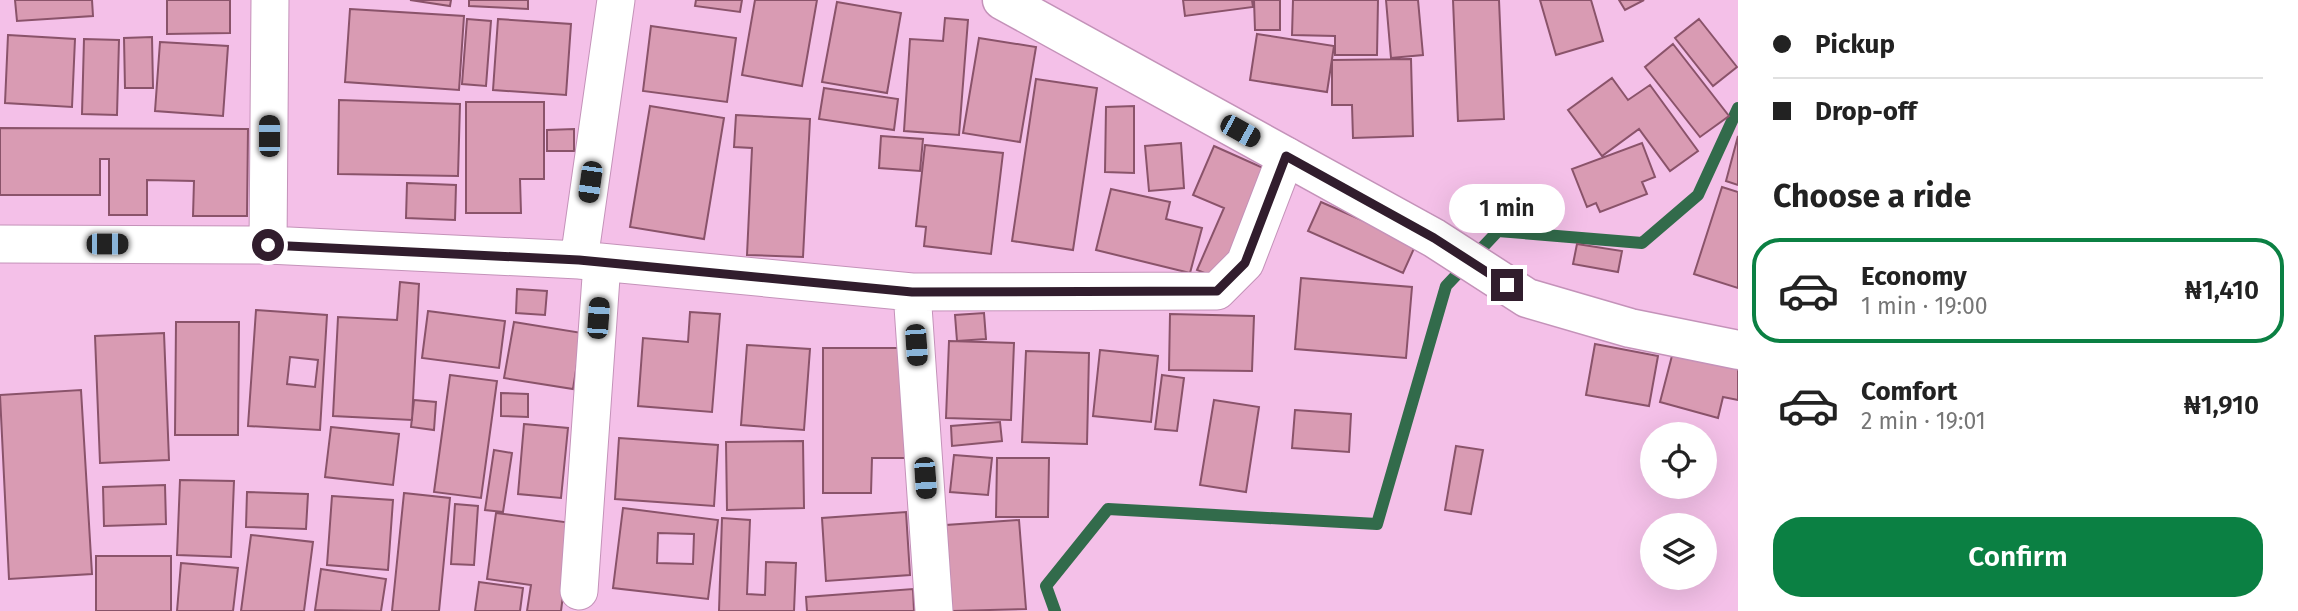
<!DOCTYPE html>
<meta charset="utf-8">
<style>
body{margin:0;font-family:"Fira Sans",sans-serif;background:#f2f2f2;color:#222;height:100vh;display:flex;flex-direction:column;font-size:26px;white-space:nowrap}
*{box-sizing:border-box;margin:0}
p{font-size:23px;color:#767676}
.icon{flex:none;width:38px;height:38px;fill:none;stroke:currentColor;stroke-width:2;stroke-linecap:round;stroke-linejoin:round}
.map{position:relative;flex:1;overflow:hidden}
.side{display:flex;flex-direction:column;background:#fff;width:560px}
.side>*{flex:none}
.top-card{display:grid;align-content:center;height:154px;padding:0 35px;background:#fff}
.fabs{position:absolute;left:1640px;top:422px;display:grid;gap:14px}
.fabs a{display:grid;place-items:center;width:77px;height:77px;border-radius:50%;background:#fff;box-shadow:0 7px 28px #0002;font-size:35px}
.end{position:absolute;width:32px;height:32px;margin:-16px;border:9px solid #311d2d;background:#fff;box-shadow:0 0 0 4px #fff}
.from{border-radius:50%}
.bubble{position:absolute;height:49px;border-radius:24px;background:#fff;box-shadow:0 7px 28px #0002;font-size:23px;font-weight:600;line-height:49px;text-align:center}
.car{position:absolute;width:21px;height:42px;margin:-21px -10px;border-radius:9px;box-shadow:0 0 5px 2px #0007;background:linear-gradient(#222 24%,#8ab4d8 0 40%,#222 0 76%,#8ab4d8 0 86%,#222 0)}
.top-card b{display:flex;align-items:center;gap:24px;height:66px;font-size:26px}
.top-card b+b{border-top:2px solid #e0e0e0}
.top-card i{width:18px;height:18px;background:#222}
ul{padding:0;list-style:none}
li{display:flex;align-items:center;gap:21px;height:105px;margin:0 14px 10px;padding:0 21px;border:4px solid transparent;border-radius:28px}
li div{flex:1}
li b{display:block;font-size:26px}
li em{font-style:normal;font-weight:600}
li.selected{border-color:#0b8043}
li>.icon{width:63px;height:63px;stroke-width:1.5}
h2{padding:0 35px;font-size:32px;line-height:84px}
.primary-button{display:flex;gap:14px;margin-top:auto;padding:14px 35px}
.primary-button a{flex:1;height:80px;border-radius:28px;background:#0b8043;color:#fff;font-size:28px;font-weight:600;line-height:80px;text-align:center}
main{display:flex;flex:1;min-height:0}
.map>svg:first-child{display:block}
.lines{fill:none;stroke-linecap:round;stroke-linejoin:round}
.stream{stroke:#326b4b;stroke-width:12}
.building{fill:#d99bb3;stroke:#8a536a;stroke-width:2;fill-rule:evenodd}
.minor-casing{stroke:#c492b9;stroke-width:39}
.tertiary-casing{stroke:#c492b9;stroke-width:41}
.minor{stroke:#fff;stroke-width:37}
.tertiary{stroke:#fff;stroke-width:38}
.route{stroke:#311d2d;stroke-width:9}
</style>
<main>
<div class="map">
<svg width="1738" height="611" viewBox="0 0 1738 611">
<rect width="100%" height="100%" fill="#f4c0e8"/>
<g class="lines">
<path class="stream" d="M 1055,611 L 1046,586 L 1108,509 L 1377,524 L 1446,286 L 1498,231 L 1642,243 L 1698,195 L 1738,108"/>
</g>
<path class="building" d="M 15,0 L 92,0 L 93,16 L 17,21 Z
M 167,0 L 230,0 L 230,33 L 167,34 Z
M 410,0 L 451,0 L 450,6 Z
M 469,0 L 528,0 L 528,9 L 469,6 Z
M 696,0 L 742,0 L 740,12 L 695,6 Z
M 755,0 L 817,0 L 802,86 L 742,75 Z
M 1183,0 L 1252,0 L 1253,7 L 1185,16 Z
M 1254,0 L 1280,0 L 1280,30 L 1255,30 Z
M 1293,0 L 1378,0 L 1377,55 L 1335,55 L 1335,36 L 1292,35 Z
M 1386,0 L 1418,0 L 1423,55 L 1391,58 Z
M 1453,0 L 1499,0 L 1504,119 L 1458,121 Z
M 1540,0 L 1591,0 L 1603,41 L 1556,55 Z
M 1619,0 L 1644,0 L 1625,10 Z
M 837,2 L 901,13 L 887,93 L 822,82 Z
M 350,9 L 464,16 L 459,90 L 345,82 Z
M 945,18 L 968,20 L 959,135 L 904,131 L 910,39 L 943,41 Z
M 467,19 L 491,21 L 486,86 L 462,84 Z
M 498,19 L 571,24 L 566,95 L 493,90 Z
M 1699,19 L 1737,67 L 1713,86 L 1675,38 Z
M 651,26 L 736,38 L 727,102 L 643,91 Z
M 1257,34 L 1334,46 L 1327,92 L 1250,80 Z
M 8,35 L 75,39 L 72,107 L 5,103 Z
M 152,37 L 153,88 L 125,88 L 124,38 Z
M 979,38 L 1036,47 L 1020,142 L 963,133 Z
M 84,39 L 119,40 L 117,115 L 82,114 Z
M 160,42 L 228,46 L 223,116 L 155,111 Z
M 1673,44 L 1729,116 L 1700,137 L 1645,67 Z
M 1411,59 L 1413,136 L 1353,138 L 1352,105 L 1332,105 L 1332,60 Z
M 1612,78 L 1628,100 L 1650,85 L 1698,151 L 1670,171 L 1639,129 L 1602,156 L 1568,110 Z
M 1036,79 L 1097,88 L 1073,250 L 1012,241 Z
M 824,88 L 898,99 L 894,130 L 819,119 Z
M 339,100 L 460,104 L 458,176 L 338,174 Z
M 466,102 L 544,102 L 544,179 L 520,179 L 521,213 L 466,213 Z
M 650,106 L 724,118 L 704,239 L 630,227 Z
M 1134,106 L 1134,173 L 1105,172 L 1106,107 Z
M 736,115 L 810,119 L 803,257 L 747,255 L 752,148 L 734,147 Z
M 0,128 L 248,129 L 247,216 L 193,216 L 194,181 L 147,180 L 147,215 L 109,215 L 109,159 L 100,159 L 100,195 L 0,195 Z
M 574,129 L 574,151 L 547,151 L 547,130 Z
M 881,136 L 923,139 L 920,171 L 879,168 Z
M 1738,136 L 1738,185 L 1726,181 Z
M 1181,143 L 1184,188 L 1149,191 L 1145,146 Z
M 1642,143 L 1655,177 L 1642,182 L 1647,194 L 1600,212 L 1596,203 L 1587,207 L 1572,169 Z
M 925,145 L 1003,153 L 991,254 L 924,246 L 926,227 L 916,226 Z
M 1214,146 L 1270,171 L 1222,280 L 1197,270 L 1224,208 L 1193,195 Z
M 407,183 L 456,185 L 455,220 L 406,218 Z
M 1722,187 L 1738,192 L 1738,288 L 1694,274 Z
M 1111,189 L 1170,202 L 1166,219 L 1202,228 L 1190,273 L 1096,250 Z
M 1321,202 L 1416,244 L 1403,273 L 1308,231 Z
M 1577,244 L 1622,251 L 1618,272 L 1573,264 Z
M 1301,278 L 1412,287 L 1406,358 L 1295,349 Z
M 400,282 L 419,284 L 412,420 L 333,416 L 338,317 L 397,320 Z
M 517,289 L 547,291 L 545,315 L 516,313 Z
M 256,310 L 327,315 L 320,430 L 248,426 ZM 290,357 L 318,360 L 315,387 L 287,384 Z
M 428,311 L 505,321 L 499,368 L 422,358 Z
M 690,312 L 720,314 L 712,412 L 638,406 L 643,338 L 688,342 Z
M 984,313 L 986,339 L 957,341 L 955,315 Z
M 1170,314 L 1254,316 L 1252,371 L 1169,370 Z
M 176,322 L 239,322 L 238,435 L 175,435 Z
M 514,322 L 582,333 L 573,389 L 504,378 Z
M 164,333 L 169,460 L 100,463 L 95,336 Z
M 949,341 L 1014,343 L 1011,420 L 946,418 Z
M 1595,344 L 1658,356 L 1649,406 L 1586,395 Z
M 747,345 L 810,349 L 804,430 L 741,425 Z
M 823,348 L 912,348 L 913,458 L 872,458 L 871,493 L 823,493 Z
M 1674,348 L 1738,365 L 1738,400 L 1723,397 L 1718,418 L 1660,402 Z
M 1100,350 L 1158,356 L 1151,422 L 1093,416 Z
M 1026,351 L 1089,353 L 1087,444 L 1022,442 Z
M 450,375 L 497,381 L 481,498 L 434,492 Z
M 1162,375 L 1184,378 L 1177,431 L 1155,429 Z
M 81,390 L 92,574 L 9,579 L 0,395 Z
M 501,393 L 528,394 L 528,417 L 501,416 Z
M 414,400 L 436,402 L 434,430 L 411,427 Z
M 1214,400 L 1259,407 L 1246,492 L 1200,485 Z
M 1295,410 L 1351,414 L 1349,452 L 1292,448 Z
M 1000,422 L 1002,441 L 952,446 L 951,426 Z
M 524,424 L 568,428 L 561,498 L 518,494 Z
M 331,427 L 399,434 L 393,485 L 325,477 Z
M 619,438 L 718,445 L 714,506 L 615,499 Z
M 803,441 L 804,508 L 727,510 L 726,442 Z
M 1456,446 L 1483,450 L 1471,514 L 1445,510 Z
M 494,450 L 512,453 L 503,512 L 485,510 Z
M 954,455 L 992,458 L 988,495 L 950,492 Z
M 997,458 L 1049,458 L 1048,517 L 996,517 Z
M 180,480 L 234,481 L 231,557 L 177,555 Z
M 165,485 L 166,524 L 104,526 L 103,487 Z
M 247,492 L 308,494 L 306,529 L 246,527 Z
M 404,493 L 450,498 L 439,611 L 392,611 Z
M 332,496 L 393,500 L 388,570 L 327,565 Z
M 455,504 L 478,506 L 474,565 L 451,564 Z
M 623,508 L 718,520 L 708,599 L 613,588 ZM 658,533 L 694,534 L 693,564 L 657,563 Z
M 906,512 L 910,575 L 826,581 L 822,518 Z
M 496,513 L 572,523 L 561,611 L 527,611 L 531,585 L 487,579 Z
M 722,518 L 750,520 L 747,594 L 765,595 L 766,562 L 796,563 L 794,611 L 719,611 Z
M 1019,520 L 1026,609 L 952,611 L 946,525 Z
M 251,535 L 313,542 L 304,611 L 241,611 Z
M 96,556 L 171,556 L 171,611 L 96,611 Z
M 181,563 L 238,568 L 233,611 L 177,611 Z
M 321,569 L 386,579 L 381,611 L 315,610 Z
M 479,582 L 523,588 L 520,611 L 475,611 Z
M 913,589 L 914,611 L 807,611 L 806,597 Z"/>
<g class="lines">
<g class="minor-casing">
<path id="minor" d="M 0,244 L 268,245 L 579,260 L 912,292 L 1217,291 L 1245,263 L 1286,156
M 268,245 L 270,0
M 579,260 L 616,0
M 912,292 L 934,611
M 579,591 L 602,263"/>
</g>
<g class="tertiary-casing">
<path id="tertiary" d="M 1002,0 L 1434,238 L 1527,298 L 1630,328 L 1738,350"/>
</g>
<use href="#minor" class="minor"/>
<use href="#tertiary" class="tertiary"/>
</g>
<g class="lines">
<path class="route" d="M 268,245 L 579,260 L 912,292 L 1217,291 L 1245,263 L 1286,156 L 1434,238 L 1507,285"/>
</g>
</svg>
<div class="fabs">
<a><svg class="icon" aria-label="locate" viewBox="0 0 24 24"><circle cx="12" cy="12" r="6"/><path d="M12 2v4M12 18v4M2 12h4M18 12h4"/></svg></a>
<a><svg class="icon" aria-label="layers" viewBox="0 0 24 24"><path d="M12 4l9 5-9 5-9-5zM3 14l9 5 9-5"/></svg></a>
</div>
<i class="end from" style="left:268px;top:245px"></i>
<i class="end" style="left:1507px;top:285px"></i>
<div class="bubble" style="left:1449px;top:184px;width:116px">1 min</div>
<i class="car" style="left:1240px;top:131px;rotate:119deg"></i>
<i class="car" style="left:269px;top:136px;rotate:0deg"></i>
<i class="car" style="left:590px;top:182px;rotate:188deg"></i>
<i class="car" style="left:107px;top:244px;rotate:90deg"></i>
<i class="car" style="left:598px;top:318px;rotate:4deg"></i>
<i class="car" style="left:916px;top:345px;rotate:176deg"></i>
<i class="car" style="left:925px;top:478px;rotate:176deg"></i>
</div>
<section class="side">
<div class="top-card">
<b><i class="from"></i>Pickup</b>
<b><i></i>Drop-off</b>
</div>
<h2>Choose a ride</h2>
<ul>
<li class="selected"><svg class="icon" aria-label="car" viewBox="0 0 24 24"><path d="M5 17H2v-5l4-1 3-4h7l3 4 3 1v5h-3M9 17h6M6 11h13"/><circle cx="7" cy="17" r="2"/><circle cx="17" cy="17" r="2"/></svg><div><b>Economy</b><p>1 min · 19:00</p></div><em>₦1,410</em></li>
<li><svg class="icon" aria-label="car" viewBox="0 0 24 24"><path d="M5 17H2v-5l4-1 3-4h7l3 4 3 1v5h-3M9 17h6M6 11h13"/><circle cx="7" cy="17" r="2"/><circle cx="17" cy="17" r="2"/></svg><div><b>Comfort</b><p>2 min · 19:01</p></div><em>₦1,910</em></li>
</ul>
<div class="primary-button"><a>Confirm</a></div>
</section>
</main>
